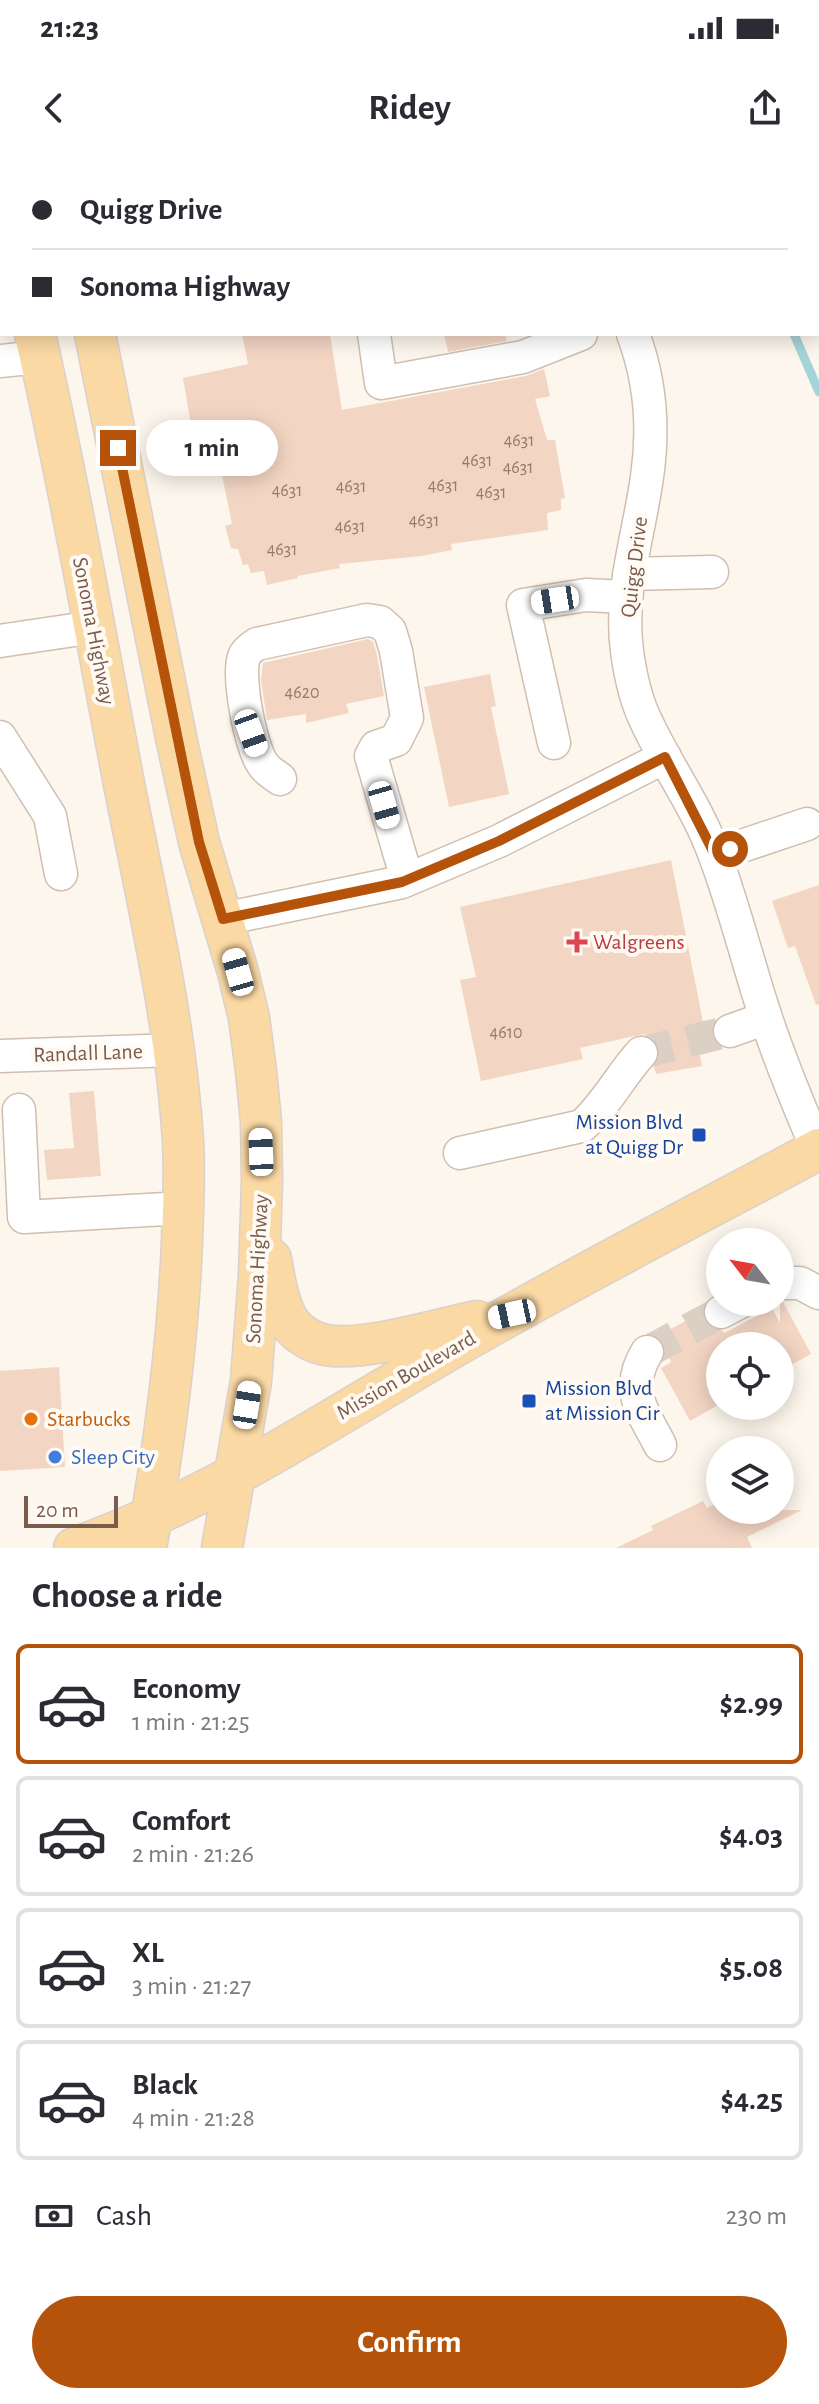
<!DOCTYPE html>
<meta charset="utf-8">
<style>
body{margin:0;font-family:"Alegreya Sans",sans-serif;background:#f7f7f7;color:#2b2b33;height:100vh;display:flex;flex-direction:column;font-size:30px;white-space:nowrap}
*{box-sizing:border-box;margin:0}
p{font-size:26px;color:#7c7c81}
.icon{flex:none;width:44px;height:44px;fill:none;stroke:currentColor;stroke-width:2;stroke-linecap:round;stroke-linejoin:round}
.map{position:relative;height:1388px;overflow:hidden}
.details{display:flex;flex-direction:column;background:#fff;flex:1}
.details>*{flex:none}
.hud{position:absolute;left:0px;top:0px;width:820px;height:176px;box-shadow:0 4px 20px #0003;display:grid;align-content:center;height:176px;padding:0 32px;background:#fff}
.needle{width:52px;rotate:301deg}
.fabs{position:absolute;left:706px;top:1068px;display:grid;gap:16px}
.fabs a{display:grid;place-items:center;width:88px;height:88px;border-radius:50%;background:#fff;box-shadow:0 4px 20px #0003;font-size:40px}
.scale{position:absolute;left:24px;bottom:20px;width:94px;box-sizing:border-box;padding-left:8px;border:4px solid #7a5c4d;border-top:0;font-size:22px;line-height:28px;white-space:nowrap;color:#7a5c4d;-webkit-text-stroke:6px #fffaf3;paint-order:stroke}
.end{position:absolute;width:36px;height:36px;margin:-18px;border:10px solid #b45309;background:#fff;box-shadow:0 0 0 4px #fff}
.from{border-radius:50%}
.bubble{position:absolute;height:56px;border-radius:28px;background:#fff;box-shadow:0 4px 20px #0003;font-size:26px;font-weight:700;line-height:56px;text-align:center}
.car{position:absolute;width:24px;height:48px;margin:-24px -12px;border-radius:10px;box-shadow:0 0 6px 2px #0007;background:linear-gradient(#fff 24%,#345 0 40%,#fff 0 76%,#345 0 86%,#fff 0)}
.hud b{display:flex;align-items:center;gap:28px;height:76px;font-size:30px}
.hud b+b{border-top:2px solid #e1e1e2}
.hud i{width:20px;height:20px;background:#2b2b33}
ul{padding:0;list-style:none}
li{display:flex;align-items:center;gap:24px;height:120px;margin:0 16px 12px;padding:0 16px;border:4px solid #e1e1e2;border-radius:12px}
li div{flex:1}
li b{display:block;font-size:30px}
li em{font-style:normal;font-weight:700}
li.on{border-color:#b45309}
li>.icon{width:72px;height:72px;stroke-width:1.5}
h2{padding:0 32px;font-size:36px;line-height:96px}
.pay{display:flex;align-items:center;gap:20px;height:88px;padding:0 32px;font-size:30px}
.pay p{margin-inline-start:auto}
.primary-button{display:flex;gap:16px;margin-top:auto;padding:16px 32px}
.primary-button a{flex:1;height:92px;border-radius:48px;background:#b45309;color:#fff;font-size:32px;font-weight:700;line-height:92px;text-align:center}
.status{display:flex;justify-content:space-between;align-items:center;height:56px;padding:0 40px;background:#fff;direction:ltr}
.status svg{height:22px;fill:currentColor}
header{display:flex;justify-content:space-between;align-items:center;height:104px;padding:0 32px;background:#fff;font-size:36px;font-weight:700}
.map>svg:first-child{display:block}
.lines{fill:none;stroke-linecap:round;stroke-linejoin:round}
.stream{stroke:#a5d3da;stroke-width:9}
.building{fill:#f3d5c3}
.minor-tunnel{stroke:#dcd0c4;stroke-width:32;stroke-dasharray:32 16;stroke-linecap:butt}
.minor-casing{stroke:#d1beb0;stroke-width:35}
.major-casing{stroke:#dad1cd;stroke-width:43}
.minor{stroke:#fff;stroke-width:32}
.major{stroke:#fbd9a5;stroke-width:40}
.route{stroke:#b45309;stroke-width:10}
.health-dot{fill:#e0444e;stroke:#fffaf3;stroke-width:3}
.transit-dot{fill:#1a4fb4;stroke:#fffaf3;stroke-width:3}
.food-dot{fill:#e8710a;stroke:#fffaf3;stroke-width:3}
.shop-dot{fill:#3f7fe0;stroke:#fffaf3;stroke-width:3}
.labels{text-anchor:middle;dominant-baseline:central;stroke-width:8;stroke-linejoin:round;paint-order:stroke}
.number-label{font-size:18px;fill:#987a6a}
.street-label{font-size:22px;fill:#7a5c4d;stroke:#fffaf3}
.health-label{font-size:22px;fill:#be3a42;stroke:#fffaf3;text-anchor:start}
.transit-label{font-size:22px;fill:#164399;stroke:#fffaf3;text-anchor:end}
.food-label{font-size:22px;fill:#c56008;stroke:#fffaf3;text-anchor:start}
.shop-label{font-size:22px;fill:#366cbe;stroke:#fffaf3;text-anchor:start}
</style>
<div class="status"><b>21:23</b><svg viewBox="0 0 49 12"><path d="M0 12V9h3v3zM5 12V6h3v6zM10 12V3h3v9zM15 12V0h3v12zM26 1h20v11H26zM47 4h2v5h-2z"/></svg></div>
<header><svg class="icon" aria-label="back" viewBox="0 0 24 24"><path d="M15 5l-7 7 7 7"/></svg>Ridey<svg class="icon" aria-label="share" viewBox="0 0 24 24"><path d="M12 15V3M7 8l5-5 5 5M5 13v7h14v-7"/></svg></header>
<div class="map">
<svg width="819" height="1388" viewBox="0 0 819 1388">
<rect width="100%" height="100%" fill="#fdf6ec"/>
<g class="lines">
<path class="stream" d="M 718,0 L 719,2
M 794,174 L 819,232"/>
</g>
<path class="building" d="M 242,174 L 330,174 L 342,250 L 526,216 L 544,209 L 550,236 L 535,239 L 547,280 L 555,280 L 565,338 L 561,339 L 561,350 L 547,353 L 548,370 L 451,384 L 452,390 L 422,396 L 339,404 L 340,408 L 298,416 L 298,418 L 267,425 L 264,411 L 251,413 L 248,404 L 243,405 L 238,389 L 231,388 L 225,366 L 232,364 L 220,305 L 203,309 L 191,265 L 183,218 L 248,204 Z
M 444,174 L 505,174 L 507,181 L 448,192 Z
M 368,479 L 373,482 L 377,495 L 384,536 L 346,544 L 349,553 L 306,563 L 306,554 L 267,560 L 261,520 L 263,503 Z
M 490,514 L 496,546 L 491,547 L 509,634 L 449,647 L 424,527 Z
M 671,700 L 704,867 L 694,867 L 702,906 L 656,914 L 654,907 L 659,897 L 659,887 L 653,878 L 644,874 L 580,888 L 583,899 L 481,921 L 460,820 L 476,817 L 460,747 Z
M 819,725 L 819,844 L 816,845 L 795,786 L 788,788 L 772,741 Z
M 94,931 L 101,1016 L 47,1020 L 44,990 L 74,988 L 69,933 Z
M 780,1142 L 783,1142 L 811,1194 L 780,1211 L 780,1186 L 720,1186 L 720,1244 L 690,1261 L 661,1208 L 671,1202 L 663,1182 L 658,1176 L 702,1152 L 704,1160 L 710,1168 L 723,1171 L 724,1173 L 772,1148 L 780,1163 Z
M 59,1207 L 65,1307 L 0,1311 L 0,1211 Z
M 703,1341 L 707,1348 L 720,1341 L 720,1350 L 802,1350 L 747,1377 L 752,1388 L 616,1388 L 653,1370 L 651,1366 Z"/>
<g class="lines">
<path class="minor-tunnel" d="M 641,893 L 730,871
M 647,1192 L 721,1152"/>
<g class="minor-casing">
<path id="minor" d="M 338,0 L 338,2
M 554,0 L 555,2
M 0,144 L 2,143
M 374,174 L 381,223 L 523,197 L 581,174
M 633,174 C 650,219 654,269 647,317 C 639,375 619,432 627,491 C 630,513 636,541 646,561 C 667,607 698,648 715,696 C 735,749 748,804 766,858 C 781,903 800,949 819,993
M 0,201 L 40,197
M 629,414 L 712,412
M 0,481 L 94,467
M 0,577 L 50,656 L 61,714
M 554,583 L 523,445 L 586,435 L 626,437
M 280,619 C 275,615 269,612 265,607 C 251,592 237,517 244,497 C 246,491 252,487 257,484 L 367,460 L 380,462 L 390,471 L 396,491 L 407,558 L 396,580 L 376,587 L 371,596 L 407,719
M 715,695 L 807,664
M 223,759 L 402,722 L 499,681 L 665,597
M 730,871 L 766,858
M 0,896 L 175,890
M 19,950 L 24,1057 L 183,1048
M 460,993 L 582,966 C 606,945 620,916 641,893
M 780,1123 L 800,1123 L 819,1133
M 721,1152 L 740,1142
M 647,1192 C 624,1230 642,1250 660,1285"/>
</g>
<g class="major-casing">
<path id="major" d="M 61,0 L 61,2
M 0,1 L 2,11
M 35,174 C 69,325 96,477 125,629 C 148,746 176,863 183,982 C 185,1015 183,1049 182,1081 C 178,1184 164,1287 146,1388
M 95,174 L 177,582 L 199,682 L 238,812 L 249,858 L 256,911 L 261,962 L 262,1021 L 259,1115 L 251,1221 L 222,1388
M 271,1099 C 275,1120 278,1145 290,1163 C 298,1174 313,1183 326,1185 C 363,1192 438,1169 477,1161
M 74,1388 C 205,1342 327,1261 447,1191 C 569,1120 695,1056 819,989"/>
</g>
<use href="#minor" class="minor"/>
<use href="#major" class="major"/>
</g>
<g class="lines">
<path class="route" d="M 118,288 L 199,682 L 223,759 L 402,722 L 499,681 L 665,597 L 715,695 L 730,689"/>
</g>
<path class="health-dot" d="M573 770h8v8h8v8h-8v8h-8v-8h-8v-8h8z"/>
<g class="transit-dot">
<rect x="691" y="967" width="16" height="16" rx="4"/>
<rect x="521" y="1233" width="16" height="16" rx="4"/>
</g>
<circle class="food-dot" cx="31" cy="1259" r="8"/>
<circle class="shop-dot" cx="55" cy="1297" r="8"/>
<g class="labels">
<g class="number-label">
<text x="519" y="281">4631</text>
<text x="477" y="301">4631</text>
<text x="518" y="308">4631</text>
<text x="443" y="326">4631</text>
<text x="351" y="327">4631</text>
<text x="287" y="331">4631</text>
<text x="491" y="333">4631</text>
<text x="424" y="361">4631</text>
<text x="350" y="367">4631</text>
<text x="282" y="390">4631</text>
<text x="302" y="533">4620</text>
<text x="506" y="873">4610</text>
</g>
<g class="street-label">
<text transform="translate(634 407) rotate(-83)">Quigg Drive</text>
<text transform="translate(94 471) rotate(79)">Sonoma Highway</text>
<text transform="translate(88 893) rotate(-2)">Randall Lane</text>
<text transform="translate(257 1109) rotate(-87)">Sonoma Highway</text>
<text transform="translate(406 1215) rotate(-30)">Mission Boulevard</text>
</g>
<g class="health-label">
<text x="593" y="782">Walgreens</text>
</g>
<g class="transit-label">
<text x="683" y="962">Mission Blvd<tspan x="683" dy="25">at Quigg Dr</tspan></text>
<text x="545" y="1228" text-anchor="start">Mission Blvd<tspan x="545" dy="25">at Mission Cir</tspan></text>
</g>
<g class="food-label">
<text x="47" y="1259">Starbucks</text>
</g>
<g class="shop-label">
<text x="71" y="1297">Sleep City</text>
</g>
</g>
</svg>
<div class="fabs">
<a><svg class="needle" viewBox="-14 -14 28 28"><path d="M0-13l5 13h-10z" fill="#e53935"/><path d="M0 13l5-13h-10z" fill="#7c7c81"/></svg></a>
<a><svg class="icon" aria-label="locate" viewBox="0 0 24 24"><circle cx="12" cy="12" r="6"/><path d="M12 2v4M12 18v4M2 12h4M18 12h4"/></svg></a>
<a><svg class="icon" aria-label="layers" viewBox="0 0 24 24"><path d="M12 4l9 5-9 5-9-5zM3 14l9 5 9-5"/></svg></a>
</div>
<div class="scale">20 m</div>
<i class="end from" style="left:730px;top:689px"></i>
<i class="end" style="left:118px;top:288px"></i>
<div class="bubble" style="left:146px;top:260px;width:132px">1 min</div>
<i class="car" style="left:555px;top:440px;rotate:261deg"></i>
<i class="car" style="left:251px;top:573px;rotate:160deg"></i>
<i class="car" style="left:384px;top:645px;rotate:164deg"></i>
<i class="car" style="left:238px;top:812px;rotate:344deg"></i>
<i class="car" style="left:261px;top:992px;rotate:358deg"></i>
<i class="car" style="left:512px;top:1154px;rotate:258deg"></i>
<i class="car" style="left:247px;top:1245px;rotate:9deg"></i>
<div class="hud">
<b><i class="from"></i>Quigg Drive</b>
<b><i></i>Sonoma Highway</b>
</div>
</div>
<section class="details">
<h2>Choose a ride</h2>
<ul>
<li class="on"><svg class="icon" aria-label="car" viewBox="0 0 24 24"><path d="M5 17H2v-5l4-1 3-4h7l3 4 3 1v5h-3M9 17h6M6 11h13"/><circle cx="7" cy="17" r="2"/><circle cx="17" cy="17" r="2"/></svg><div><b>Economy</b><p>1 min · 21:25</p></div><em>$2.99</em></li>
<li><svg class="icon" aria-label="car" viewBox="0 0 24 24"><path d="M5 17H2v-5l4-1 3-4h7l3 4 3 1v5h-3M9 17h6M6 11h13"/><circle cx="7" cy="17" r="2"/><circle cx="17" cy="17" r="2"/></svg><div><b>Comfort</b><p>2 min · 21:26</p></div><em>$4.03</em></li>
<li><svg class="icon" aria-label="car" viewBox="0 0 24 24"><path d="M5 17H2v-5l4-1 3-4h7l3 4 3 1v5h-3M9 17h6M6 11h13"/><circle cx="7" cy="17" r="2"/><circle cx="17" cy="17" r="2"/></svg><div><b>XL</b><p>3 min · 21:27</p></div><em>$5.08</em></li>
<li><svg class="icon" aria-label="car" viewBox="0 0 24 24"><path d="M5 17H2v-5l4-1 3-4h7l3 4 3 1v5h-3M9 17h6M6 11h13"/><circle cx="7" cy="17" r="2"/><circle cx="17" cy="17" r="2"/></svg><div><b>Black</b><p>4 min · 21:28</p></div><em>$4.25</em></li>
</ul>
<div class="pay"><svg class="icon" aria-label="cash" viewBox="0 0 24 24"><path d="M3 7h18v10H3z"/><circle cx="12" cy="12" r="2"/></svg>Cash<p>230 m</p></div>
<div class="primary-button"><a>Confirm</a></div>
</section>
